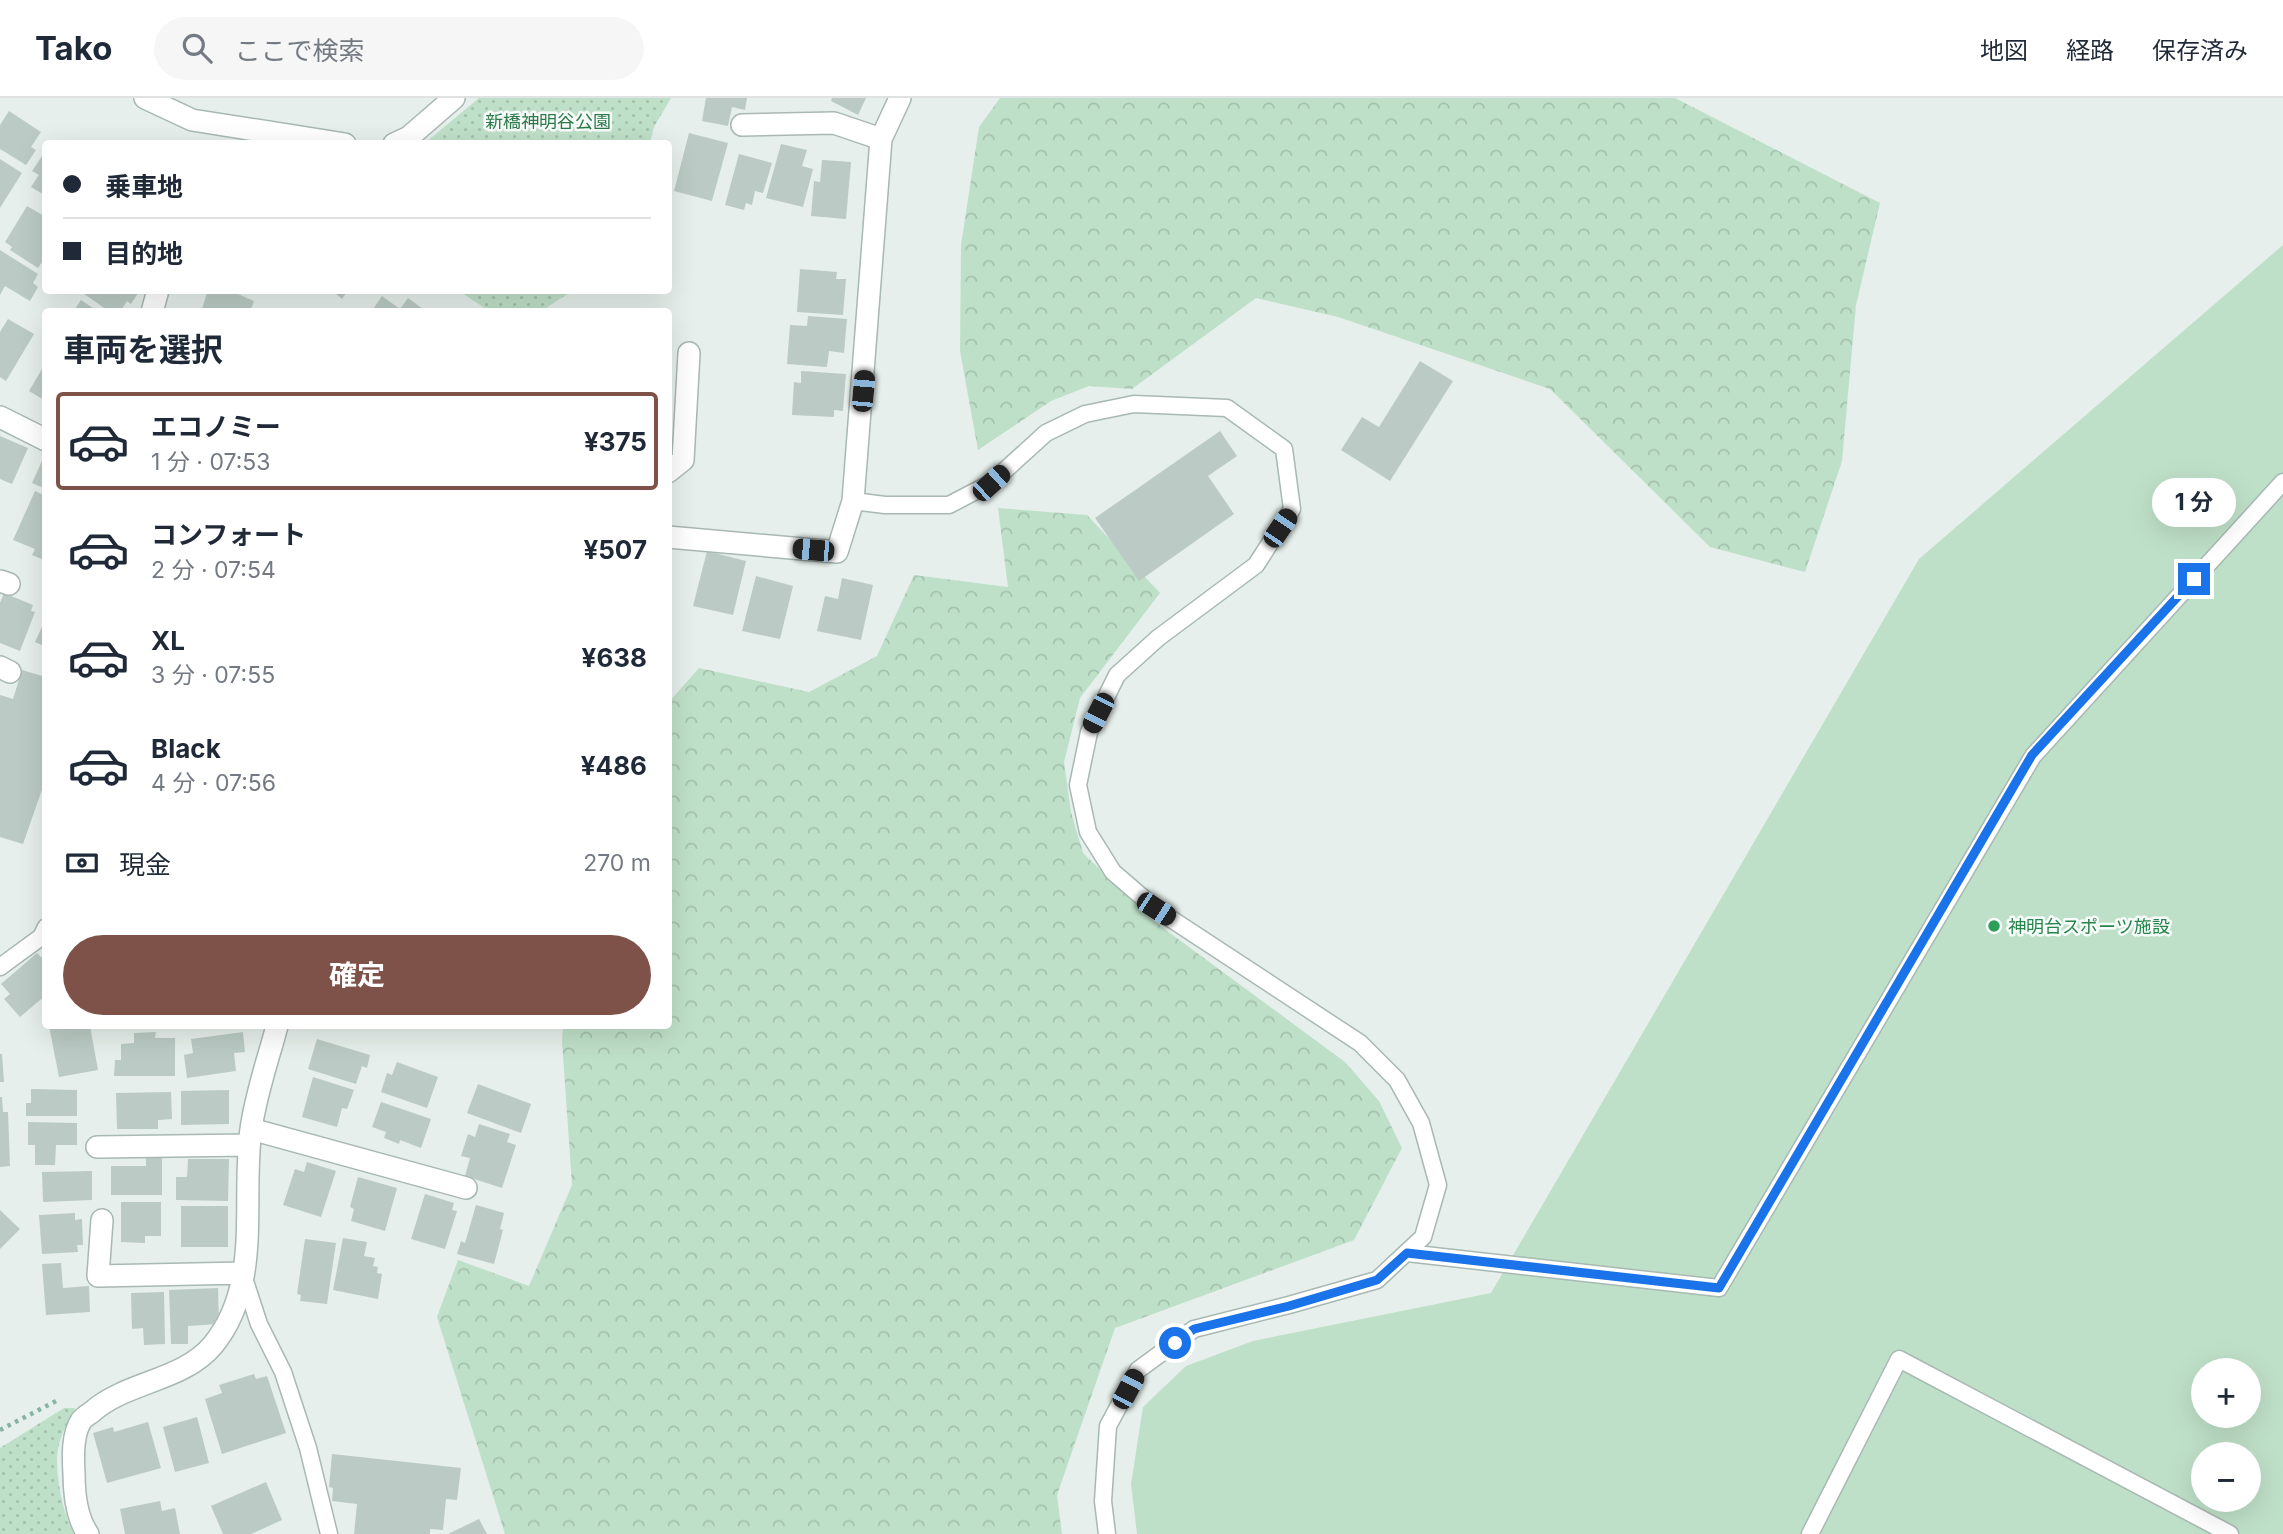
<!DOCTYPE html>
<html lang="ja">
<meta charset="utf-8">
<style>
body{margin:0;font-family:Inter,"Noto Sans JP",sans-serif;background:#f6f6f7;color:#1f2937;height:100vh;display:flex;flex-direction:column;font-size:26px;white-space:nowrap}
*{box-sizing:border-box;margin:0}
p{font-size:23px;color:#747a83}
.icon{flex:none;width:38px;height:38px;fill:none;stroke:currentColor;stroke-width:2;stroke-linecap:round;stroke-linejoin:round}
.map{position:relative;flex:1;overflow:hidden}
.sheet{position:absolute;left:42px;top:210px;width:630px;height:721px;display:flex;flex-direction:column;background:#fff;border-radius:7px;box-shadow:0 7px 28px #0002}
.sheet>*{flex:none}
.banner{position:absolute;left:42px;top:42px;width:630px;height:154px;border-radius:7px;box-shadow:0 7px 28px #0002;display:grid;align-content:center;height:154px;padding:0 21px;background:#fff}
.controls{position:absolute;left:2191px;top:1260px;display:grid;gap:14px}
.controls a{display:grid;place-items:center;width:70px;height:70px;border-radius:50%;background:#fff;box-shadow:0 7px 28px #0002;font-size:35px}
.end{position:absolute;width:32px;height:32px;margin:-16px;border:9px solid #1a73e8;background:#fff;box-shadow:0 0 0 4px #fff}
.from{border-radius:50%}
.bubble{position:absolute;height:49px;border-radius:24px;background:#fff;box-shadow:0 7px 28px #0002;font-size:23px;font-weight:700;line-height:49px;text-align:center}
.car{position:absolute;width:21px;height:42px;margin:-21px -10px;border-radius:9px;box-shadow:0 0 5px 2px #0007;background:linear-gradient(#222 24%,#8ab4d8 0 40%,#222 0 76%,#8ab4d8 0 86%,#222 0)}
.banner b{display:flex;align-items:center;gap:24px;height:66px;font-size:26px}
.banner b+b{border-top:2px solid #e0e1e3}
.banner i{width:18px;height:18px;background:#1f2937}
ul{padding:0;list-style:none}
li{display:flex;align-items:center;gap:21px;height:98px;margin:0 14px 10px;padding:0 7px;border:4px solid transparent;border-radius:7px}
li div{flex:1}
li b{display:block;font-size:26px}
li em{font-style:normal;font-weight:700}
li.active{border-color:#7f5249}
li>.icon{width:63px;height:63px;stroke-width:1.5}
h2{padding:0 21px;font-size:32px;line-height:84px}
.pay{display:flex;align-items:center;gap:18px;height:77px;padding:0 21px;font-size:26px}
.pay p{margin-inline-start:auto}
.button{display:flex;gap:14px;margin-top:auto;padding:14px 21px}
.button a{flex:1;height:80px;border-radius:42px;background:#7f5249;color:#fff;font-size:28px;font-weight:700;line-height:80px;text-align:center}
header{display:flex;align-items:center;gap:42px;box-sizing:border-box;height:98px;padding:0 35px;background:#fff;border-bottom:2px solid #e0e1e3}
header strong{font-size:33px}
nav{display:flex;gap:38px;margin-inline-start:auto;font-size:24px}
.search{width:490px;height:63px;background:#f6f6f7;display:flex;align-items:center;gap:18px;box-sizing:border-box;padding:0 24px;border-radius:38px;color:#747a83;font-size:26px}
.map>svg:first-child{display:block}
.grass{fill:url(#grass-dots)}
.forest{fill:url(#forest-crowns)}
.pitch{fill:#bfe0c8;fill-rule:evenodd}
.building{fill:#bbcac4}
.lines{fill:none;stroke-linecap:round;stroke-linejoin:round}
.service-casing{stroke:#a8b8b2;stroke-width:19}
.minor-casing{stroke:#a8b8b2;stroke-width:24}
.path{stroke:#86b3a5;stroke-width:4.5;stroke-dasharray:3.5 5;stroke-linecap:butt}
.service{stroke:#fff;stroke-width:16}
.minor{stroke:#fff;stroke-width:21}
.route{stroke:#1a73e8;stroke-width:9}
.leisure-dot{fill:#2e9e5b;stroke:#f7fbf9;stroke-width:2.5}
.labels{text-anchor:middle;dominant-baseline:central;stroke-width:5;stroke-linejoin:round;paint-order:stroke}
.park-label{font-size:18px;fill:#2d7a4b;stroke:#f7fbf9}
.leisure-label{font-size:18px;fill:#27864d;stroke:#f7fbf9;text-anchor:start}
</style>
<header>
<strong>Tako</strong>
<div class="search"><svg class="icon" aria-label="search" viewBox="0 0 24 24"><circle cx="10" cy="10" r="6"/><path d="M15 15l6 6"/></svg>ここで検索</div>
<nav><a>地図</a><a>経路</a><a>保存済み</a></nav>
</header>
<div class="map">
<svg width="2283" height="1436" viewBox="0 0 2283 1436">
<defs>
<pattern id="grass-dots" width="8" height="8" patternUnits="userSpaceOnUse" patternTransform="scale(1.75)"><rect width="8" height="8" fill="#bfe0c8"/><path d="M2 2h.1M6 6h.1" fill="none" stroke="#a4c1ad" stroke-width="1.8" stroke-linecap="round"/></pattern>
<pattern id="forest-crowns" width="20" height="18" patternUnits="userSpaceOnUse" patternTransform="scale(1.75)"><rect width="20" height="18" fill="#bfe0c8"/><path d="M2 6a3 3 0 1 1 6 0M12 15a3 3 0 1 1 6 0" fill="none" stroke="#a4c1ad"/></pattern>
</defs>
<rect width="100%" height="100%" fill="#e6efeb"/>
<path class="grass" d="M 479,0 L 671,0 L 654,29 L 650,45 L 425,45 Z
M 459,193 L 572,193 L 540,214 L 489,213 Z
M 64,1310 L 75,1310 C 68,1323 61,1336 58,1351 C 54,1372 63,1417 74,1436 L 0,1436 L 0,1350 Z"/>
<path class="forest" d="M 1000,0 L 1675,0 L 1880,105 L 1856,207 L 1842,363 L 1805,474 L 1710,449 L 1550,291 L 1338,219 L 1256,200 L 1132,291 L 1089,288 L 1051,303 L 978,352 L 960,253 L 961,147 L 979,29 Z
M 998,410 L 1087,417 L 1160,495 L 1080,600 L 1064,664 L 1071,714 L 1083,755 L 1151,821 L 1345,964 L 1379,1003 L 1402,1050 L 1354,1142 L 1115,1230 L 1057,1397 L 1062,1436 L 505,1436 L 437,1219 L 458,1162 L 529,1188 L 572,1087 L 562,943 L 563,928 L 668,928 L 669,604 L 699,570 L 809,594 L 877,558 L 914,477 L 1008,489 Z"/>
<path class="pitch" d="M 2283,147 L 2283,1436 L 1137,1436 L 1131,1386 L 1143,1309 L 1186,1268 L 1253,1243 L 1491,1195 L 1919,461 ZM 2203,1272 L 2249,1272 L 2249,1318 L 2203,1318 ZM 2203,1356 L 2249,1356 L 2249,1402 L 2203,1402 Z"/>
<path class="building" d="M 706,0 L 747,0 L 745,12 L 732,9 L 728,28 L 702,23 Z
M 832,0 L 866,0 L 858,17 L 831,3 Z
M 9,13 L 41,34 L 31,49 L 36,52 L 26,67 L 0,51 L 0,27 Z
M 689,35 L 728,45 L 712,103 L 674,93 Z
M 781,46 L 807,52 L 802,68 L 813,71 L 803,109 L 766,100 Z
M 46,52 L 46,98 L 31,89 L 39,77 L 32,73 Z
M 739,56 L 772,65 L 763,95 L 755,93 L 752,107 L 746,105 L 744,112 L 725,107 Z
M 0,61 L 22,75 L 0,110 Z
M 822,62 L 851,64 L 846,121 L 811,118 L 814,83 L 820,84 Z
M 27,108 L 46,119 L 46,158 L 38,170 L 10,152 L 12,149 L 5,144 Z
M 0,152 L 38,176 L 33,185 L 38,189 L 30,203 L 5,188 L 0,197 Z
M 800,171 L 837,174 L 836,181 L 846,181 L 843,217 L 797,214 Z
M 86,192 L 140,192 L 131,206 L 127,203 L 120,214 L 110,214 L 84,196 Z
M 208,192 L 229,192 L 254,203 L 250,214 L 201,214 Z
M 331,192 L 348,192 L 342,201 Z
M 382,198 L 400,211 L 408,200 L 427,214 L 371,214 Z
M 81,202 L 99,214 L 73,214 Z
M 808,218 L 847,221 L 844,255 L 829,253 L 827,269 L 787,266 L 790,227 L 807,228 Z
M 8,221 L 34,236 L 6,283 L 0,279 L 0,234 Z
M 1420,263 L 1453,283 L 1390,383 L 1341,352 L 1362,319 L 1379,329 Z
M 46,264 L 46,303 L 29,293 Z
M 801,273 L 846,276 L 843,313 L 834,312 L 834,319 L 792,317 L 794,284 L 801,285 Z
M 1220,333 L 1237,358 L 1208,378 L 1234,416 L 1139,483 L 1095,420 Z
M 0,338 L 28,350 L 12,386 L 0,381 Z
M 46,354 L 46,391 L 32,385 Z
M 35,393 L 46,398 L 46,457 L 44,462 L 32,457 L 35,451 L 13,442 Z
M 707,453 L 746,463 L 733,517 L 693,508 Z
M 756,478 L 793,488 L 780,541 L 742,533 Z
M 842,480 L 873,487 L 861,542 L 817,533 L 825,498 L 838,501 Z
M 4,495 L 33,507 L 31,513 L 35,514 L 20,553 L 0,545 L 0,505 Z
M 46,520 L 46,549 L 35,544 Z
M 22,572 L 46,579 L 46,680 L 23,746 L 0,739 L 0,597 L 13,601 Z
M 37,855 L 46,864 L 46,897 L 20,919 L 4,901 L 10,896 L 1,886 Z
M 49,928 L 90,928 L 98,972 L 59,979 Z
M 156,934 L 155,940 L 175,940 L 175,978 L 114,978 L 115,962 L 121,962 L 121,946 L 134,945 L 134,935 Z
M 243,934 L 245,954 L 234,955 L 236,973 L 187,980 L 184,957 L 193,955 L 191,941 Z
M 317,941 L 370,957 L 367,970 L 362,968 L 356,986 L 308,971 Z
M 0,956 L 2,956 L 4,984 L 0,984 Z
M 397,964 L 438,979 L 427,1010 L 381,994 L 387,975 L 392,977 Z
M 313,979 L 354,992 L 347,1011 L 342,1010 L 337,1029 L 302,1019 Z
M 478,986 L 531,1006 L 521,1035 L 467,1015 Z
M 31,991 L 77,992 L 77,1018 L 26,1018 L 26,1005 L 31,1005 Z
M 229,992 L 229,1026 L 181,1027 L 181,993 Z
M 171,994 L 172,1021 L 158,1022 L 158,1031 L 117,1031 L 116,995 Z
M 0,999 L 2,999 L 3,1014 L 8,1014 L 10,1068 L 0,1069 Z
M 381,1004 L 431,1021 L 421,1050 L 400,1042 L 399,1046 L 384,1040 L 386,1034 L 372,1029 Z
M 28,1024 L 77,1025 L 77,1047 L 56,1047 L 55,1067 L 35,1067 L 35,1047 L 28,1047 Z
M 479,1026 L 510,1036 L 507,1044 L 516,1047 L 502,1090 L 465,1078 L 470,1060 L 461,1058 L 468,1036 L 475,1039 Z
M 146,1057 L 162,1057 L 162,1097 L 111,1097 L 111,1068 L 146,1068 Z
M 188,1061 L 229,1061 L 228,1103 L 176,1102 L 176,1079 L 187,1079 Z
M 307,1064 L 336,1073 L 321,1119 L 283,1107 L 295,1071 L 304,1074 Z
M 92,1073 L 92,1102 L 43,1104 L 42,1074 Z
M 358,1079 L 397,1090 L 385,1133 L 351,1123 L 354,1111 L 350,1109 Z
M 425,1096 L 454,1105 L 452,1112 L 457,1113 L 445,1151 L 411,1141 Z
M 121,1104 L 161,1104 L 161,1138 L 145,1138 L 145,1145 L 121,1144 Z
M 476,1107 L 504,1115 L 500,1131 L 503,1132 L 494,1166 L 457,1156 L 461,1143 L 465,1145 Z
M 181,1108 L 228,1108 L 228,1149 L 181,1149 Z
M 0,1112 L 20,1131 L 0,1151 Z
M 75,1115 L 75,1122 L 82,1121 L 83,1147 L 77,1147 L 78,1154 L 42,1156 L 39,1117 Z
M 343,1140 L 367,1144 L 364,1158 L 375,1160 L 373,1168 L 378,1169 L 377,1175 L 382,1176 L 378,1201 L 333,1192 Z
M 305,1141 L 336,1145 L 327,1206 L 300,1203 L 301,1197 L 297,1196 Z
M 61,1165 L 63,1190 L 89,1188 L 90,1214 L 46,1217 L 42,1166 Z
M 218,1190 L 219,1226 L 188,1228 L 188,1246 L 171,1246 L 169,1192 Z
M 164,1194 L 165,1246 L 144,1247 L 143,1230 L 132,1231 L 131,1195 Z
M 254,1276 L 256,1281 L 267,1278 L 286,1335 L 222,1356 L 205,1301 L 222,1295 L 219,1287 Z
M 197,1319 L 209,1365 L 175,1374 L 163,1329 Z
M 148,1324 L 161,1370 L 107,1385 L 93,1335 L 113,1329 L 114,1334 Z
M 332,1356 L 461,1370 L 457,1402 L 446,1401 L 443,1432 L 430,1431 L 430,1436 L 354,1436 L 357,1406 L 332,1403 L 333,1390 L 329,1389 Z
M 266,1384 L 282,1422 L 251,1436 L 223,1436 L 211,1408 Z
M 160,1403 L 162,1413 L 175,1410 L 180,1436 L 125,1436 L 120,1411 Z
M 479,1421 L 487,1436 L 448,1436 Z"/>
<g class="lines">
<g class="service-casing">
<path id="service" d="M 853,403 L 885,407 L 949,407 L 991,385 L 1046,335 L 1085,316 L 1134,306 L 1227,310 L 1284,351 L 1292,411 L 1256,467 L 1158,540 L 1117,577 L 1089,634 L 1078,687 L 1088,734 L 1113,774 L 1156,811 L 1360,945 L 1397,982 L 1421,1025 L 1438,1087 L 1423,1139 L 1377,1182 L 1289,1207 L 1194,1231 L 1138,1272 L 1108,1328 L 1103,1403 L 1107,1436
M 0,869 L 41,839 L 46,829
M 1407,1155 L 1719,1190 L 2033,658 L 2283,384
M 243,1177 L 259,1226 L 283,1274 L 308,1350 L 329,1436
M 1810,1436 L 1899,1261 L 2230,1436"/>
</g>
<g class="minor-casing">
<path id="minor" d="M 145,0 L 192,22 L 345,46
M 742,27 L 834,25 L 881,41
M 394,46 L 409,39 L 454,0
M 152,214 L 158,192
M 0,319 L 46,342
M 668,374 L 683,362 L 689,255
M 668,439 L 837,454 L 853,403 L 881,41 L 900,0
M 0,483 L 9,486
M 0,569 L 10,574
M 251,1031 L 466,1090
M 97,1049 L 249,1047
M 102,1122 L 98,1178 L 243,1175
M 88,1436 C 76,1419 74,1396 74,1375 C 73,1360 72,1337 81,1323 C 83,1319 90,1316 93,1313 C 128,1283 183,1283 213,1247 C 263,1186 241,1102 251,1031 C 256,995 268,962 277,928"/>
</g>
<path class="path" d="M 0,1332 L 58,1302"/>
<use href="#service" class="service"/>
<use href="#minor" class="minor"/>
</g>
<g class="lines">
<path class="route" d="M 1175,1245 L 1194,1231 L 1289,1208 L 1377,1182 L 1407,1155 L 1719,1190 L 2032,657 L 2194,481"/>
</g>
<circle class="leisure-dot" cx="1994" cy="828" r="7"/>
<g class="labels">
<g class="park-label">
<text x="548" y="23">新橋神明谷公園</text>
</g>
<g class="leisure-label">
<text x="2008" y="828">神明台スポーツ施設</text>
</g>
</g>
</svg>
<div class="controls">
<a>+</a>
<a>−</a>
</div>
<i class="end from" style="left:1175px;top:1245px"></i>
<i class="end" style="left:2194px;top:481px"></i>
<div class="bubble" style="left:2152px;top:380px;width:84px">1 分</div>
<i class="car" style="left:863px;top:293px;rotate:5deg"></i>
<i class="car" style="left:991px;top:385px;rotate:48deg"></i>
<i class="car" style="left:1280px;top:430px;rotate:34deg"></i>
<i class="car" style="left:813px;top:452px;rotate:275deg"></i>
<i class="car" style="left:1098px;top:615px;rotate:207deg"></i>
<i class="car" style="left:1156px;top:811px;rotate:123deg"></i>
<i class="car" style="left:1128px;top:1291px;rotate:28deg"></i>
<div class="banner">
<b><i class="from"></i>乗車地</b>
<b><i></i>目的地</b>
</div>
<section class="sheet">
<h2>車両を選択</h2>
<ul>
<li class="active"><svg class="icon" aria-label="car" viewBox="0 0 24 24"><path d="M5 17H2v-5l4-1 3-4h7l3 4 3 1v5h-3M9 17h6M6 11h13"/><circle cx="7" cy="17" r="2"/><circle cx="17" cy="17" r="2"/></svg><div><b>エコノミー</b><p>1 分 · 07:53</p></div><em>¥375</em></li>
<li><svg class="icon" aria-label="car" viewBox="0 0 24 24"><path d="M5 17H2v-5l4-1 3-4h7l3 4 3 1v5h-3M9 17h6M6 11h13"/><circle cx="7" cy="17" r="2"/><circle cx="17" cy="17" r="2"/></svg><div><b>コンフォート</b><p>2 分 · 07:54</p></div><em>¥507</em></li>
<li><svg class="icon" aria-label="car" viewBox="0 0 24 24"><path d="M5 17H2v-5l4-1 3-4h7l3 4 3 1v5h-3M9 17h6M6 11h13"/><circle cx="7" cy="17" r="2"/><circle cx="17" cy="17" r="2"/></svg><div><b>XL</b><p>3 分 · 07:55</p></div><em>¥638</em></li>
<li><svg class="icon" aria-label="car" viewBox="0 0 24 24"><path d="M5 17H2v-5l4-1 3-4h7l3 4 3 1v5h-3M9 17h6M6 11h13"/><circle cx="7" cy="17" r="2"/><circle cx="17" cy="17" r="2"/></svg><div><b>Black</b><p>4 分 · 07:56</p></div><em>¥486</em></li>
</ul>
<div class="pay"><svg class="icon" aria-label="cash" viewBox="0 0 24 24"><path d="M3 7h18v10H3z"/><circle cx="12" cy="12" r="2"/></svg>現金<p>270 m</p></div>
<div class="button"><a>確定</a></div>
</section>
</div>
